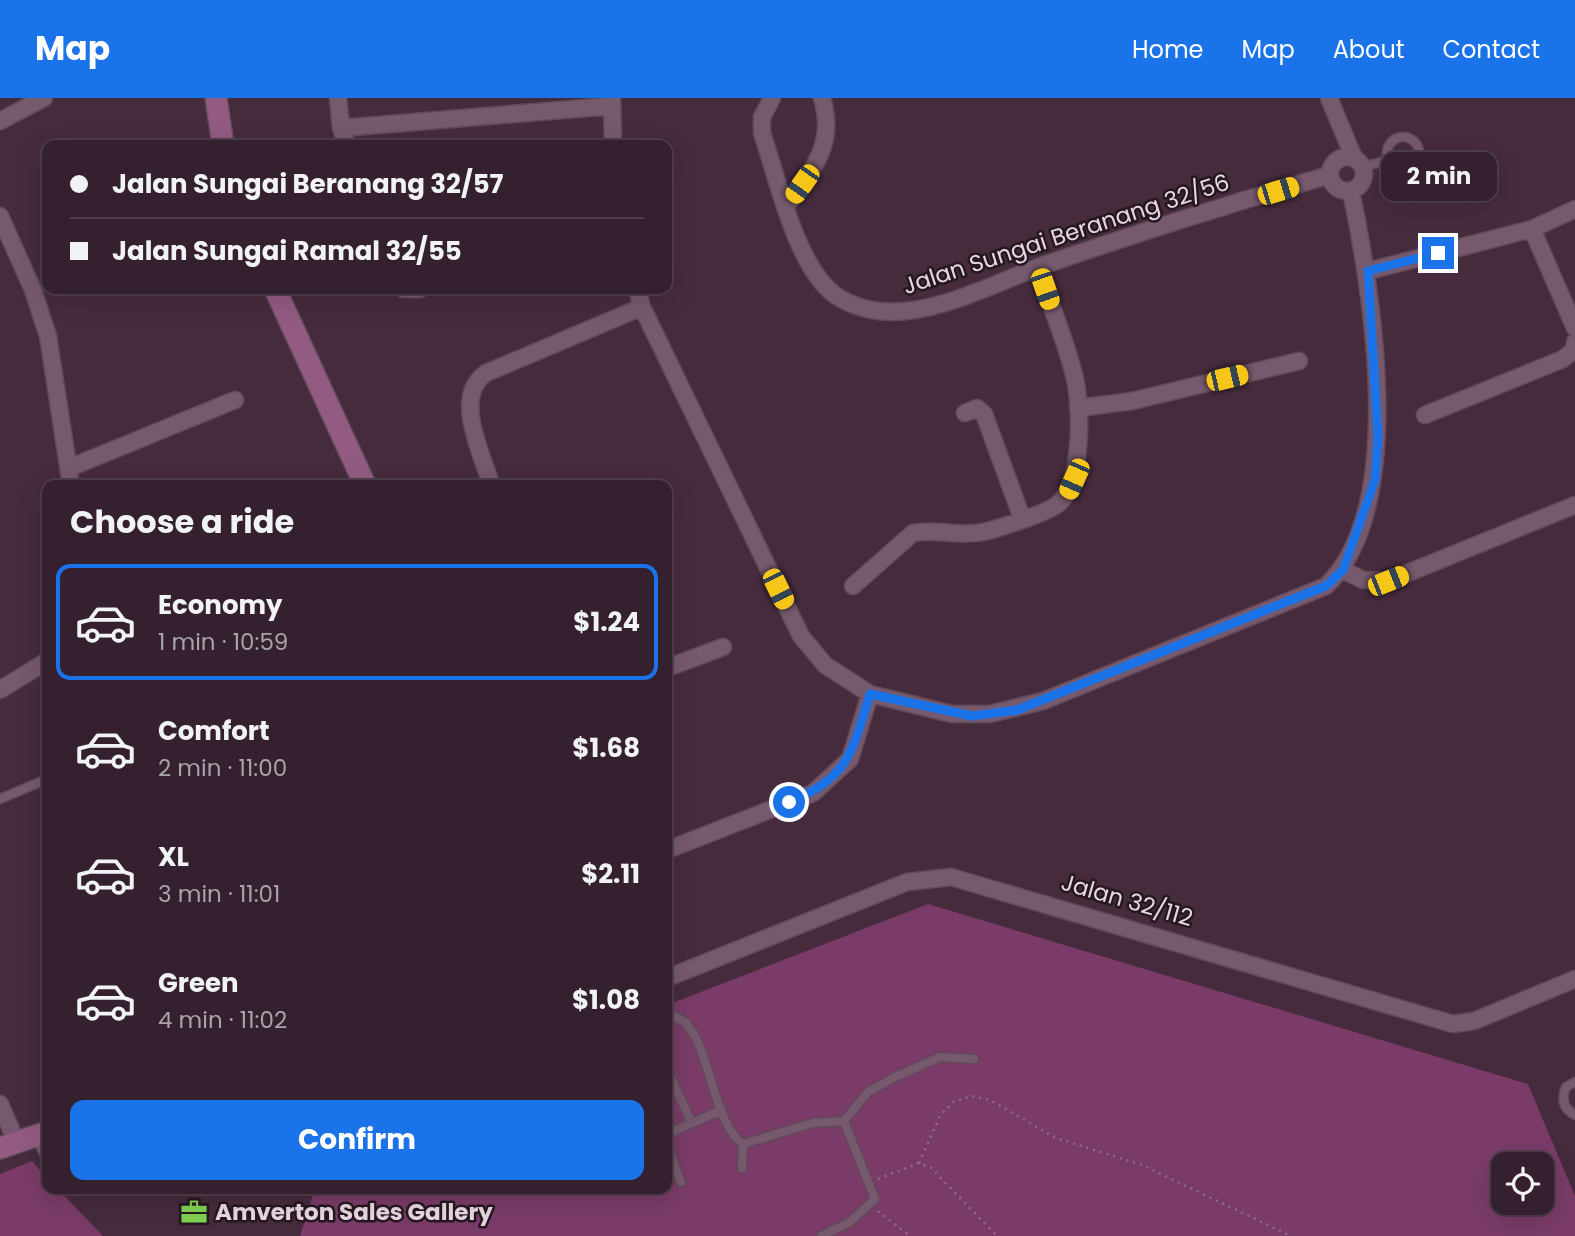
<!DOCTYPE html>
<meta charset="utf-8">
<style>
body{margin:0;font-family:Poppins,sans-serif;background:#3f2d3a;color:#f1f3f6;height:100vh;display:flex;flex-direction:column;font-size:26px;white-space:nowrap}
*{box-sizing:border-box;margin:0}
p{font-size:23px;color:#a9a3aa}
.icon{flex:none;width:38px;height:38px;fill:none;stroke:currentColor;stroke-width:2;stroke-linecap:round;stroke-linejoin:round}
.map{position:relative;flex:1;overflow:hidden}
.drawer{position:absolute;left:42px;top:382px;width:630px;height:714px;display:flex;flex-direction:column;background:#34202e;border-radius:14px;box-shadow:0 7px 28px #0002,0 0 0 2px #4e3e4a}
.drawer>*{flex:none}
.top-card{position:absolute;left:42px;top:42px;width:630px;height:154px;border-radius:14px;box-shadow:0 7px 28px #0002,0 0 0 2px #4e3e4a;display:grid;align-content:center;height:154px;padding:0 28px;background:#34202e}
.buttons{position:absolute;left:1491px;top:1054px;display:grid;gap:14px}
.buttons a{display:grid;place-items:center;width:63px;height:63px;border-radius:14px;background:#34202e;box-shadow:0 7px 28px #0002,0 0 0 2px #4e3e4a;font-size:35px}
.end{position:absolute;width:32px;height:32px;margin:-16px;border:9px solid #1a73e8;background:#fff;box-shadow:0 0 0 4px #fff}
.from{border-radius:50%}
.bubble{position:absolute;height:49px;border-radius:14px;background:#34202e;box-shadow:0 7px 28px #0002,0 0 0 2px #4e3e4a;font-size:23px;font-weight:700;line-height:49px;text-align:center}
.car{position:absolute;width:21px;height:42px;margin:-21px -10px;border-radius:9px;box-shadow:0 0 5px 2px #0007;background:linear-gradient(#f5c518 24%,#345 0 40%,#f5c518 0 76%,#345 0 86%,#f5c518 0)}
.top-card b{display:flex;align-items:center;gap:24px;height:66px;font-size:26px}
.top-card b+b{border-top:2px solid #4e3e4a}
.top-card i{width:18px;height:18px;background:#f1f3f6}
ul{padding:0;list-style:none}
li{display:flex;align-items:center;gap:21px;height:116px;margin:0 14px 10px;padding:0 14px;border:4px solid transparent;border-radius:14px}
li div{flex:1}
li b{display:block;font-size:26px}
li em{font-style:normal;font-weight:700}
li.active{border-color:#1a73e8}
li>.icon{width:63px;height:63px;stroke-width:1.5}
h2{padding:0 28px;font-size:32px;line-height:84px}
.primary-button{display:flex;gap:14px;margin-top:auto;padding:14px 28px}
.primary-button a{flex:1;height:80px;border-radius:14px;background:#1a73e8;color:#fff;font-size:28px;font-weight:700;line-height:80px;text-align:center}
header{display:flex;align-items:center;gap:42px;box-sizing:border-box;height:98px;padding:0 35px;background:#1a73e8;color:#fff}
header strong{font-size:33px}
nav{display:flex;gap:38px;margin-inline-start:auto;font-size:24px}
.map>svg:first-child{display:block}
.green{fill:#7a3b68;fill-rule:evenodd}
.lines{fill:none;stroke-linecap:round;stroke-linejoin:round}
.lane-casing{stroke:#604a59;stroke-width:11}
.street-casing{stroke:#604a59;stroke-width:19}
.secondary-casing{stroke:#604a59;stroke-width:24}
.path{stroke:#887180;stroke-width:2.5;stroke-dasharray:2 5;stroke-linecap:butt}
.lane{stroke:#76596c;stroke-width:8}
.street{stroke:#76596c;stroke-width:16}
.secondary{stroke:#935b82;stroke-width:21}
.route{stroke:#1a73e8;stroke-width:9}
.labels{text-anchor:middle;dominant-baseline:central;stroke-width:5;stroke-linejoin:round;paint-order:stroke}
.street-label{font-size:23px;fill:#e8d6e1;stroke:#251820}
.poi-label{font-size:23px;font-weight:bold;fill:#e8d6e1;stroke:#251820;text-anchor:start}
</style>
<header>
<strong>Map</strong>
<nav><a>Home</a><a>Map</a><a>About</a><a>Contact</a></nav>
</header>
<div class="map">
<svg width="1575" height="1138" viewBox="0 0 1575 1138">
<rect width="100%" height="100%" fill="#462b3d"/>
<path class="green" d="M 928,806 L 1528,986 L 1575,1098 L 1575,1138 L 300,1138 L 315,1090 L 667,1090 L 667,907 ZM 1503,1066 L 1542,1066 L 1542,1104 L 1503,1104 Z
M 32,1063 L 47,1080 L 47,1090 L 57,1090 L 103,1138 L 0,1138 L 0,1076 Z"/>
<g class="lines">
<g class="lane-casing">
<path id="lane" d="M1387 55a16 16 0 1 1 32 0a16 16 0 1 1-32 0Z
M 1363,69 L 1388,62
M 0,701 L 47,681
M 667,914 C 673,918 681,921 686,925 C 711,953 714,1027 743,1046 L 813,1025 L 844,1023 L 875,1101 L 850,1124 L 821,1138
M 667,972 L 692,1025
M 1575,984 L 1566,989 C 1561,1001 1563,1011 1575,1017
M 844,1023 L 868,994 L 895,979 L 940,959 L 974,961
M 667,1036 L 722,1012
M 36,1040 L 47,1061
M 667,1048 L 681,1084
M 742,1070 L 743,1046"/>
</g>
<g class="street-casing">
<path id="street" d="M 338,0 L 341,30 L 347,47
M 772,0 L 762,19 L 762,35 C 778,82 796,168 835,197 C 855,211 882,216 906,213 C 954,208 1002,182 1047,166 C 1141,134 1235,104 1330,77
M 1329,0 L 1354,60
M 612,1 L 613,47
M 0,23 L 44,0
M 341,30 L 611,8
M1330 76a17 17 0 1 1 34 0a17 17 0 1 1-34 0Z
M 787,107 C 813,70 836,47 822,0
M 0,118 L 33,192 L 48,238 L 71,387
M 1532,131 L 1575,230
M 1368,173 L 1532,131 L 1575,111
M 403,191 L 420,191
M 637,191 L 642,209 L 801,538 L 825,567 L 870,596 L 952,616 L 990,616 L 1043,603 L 1326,488 C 1408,409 1372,195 1351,93
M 1078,310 L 1132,303 L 1299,263
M 965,315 L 977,310 L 984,316 L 1022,420
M 1425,317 L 1563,261 L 1574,252 L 1575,244
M 69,370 L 235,302
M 491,387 C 482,354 452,299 486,275 L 642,209
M 1343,472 L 1363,482 L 1388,483 L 1575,407
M 853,488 L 913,435 C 938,430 959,440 988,433 C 1005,428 1045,416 1058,406 C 1083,386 1082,306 1074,277 C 1065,240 1050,205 1037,170
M 667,570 L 723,549
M 0,592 L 47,563
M 667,752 L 813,695 L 850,661 L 870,596
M 667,880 L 907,784 L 951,779 L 1453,926 L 1474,923 L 1575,881
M 0,1006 L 16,1043"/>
</g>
<g class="secondary-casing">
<path id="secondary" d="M 216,0 L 223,47
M 275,191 L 365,387
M 0,1050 L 47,1034"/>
</g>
<path class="path" d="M 919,1065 L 940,1018 L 953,1004 L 972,998 L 990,1002 L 1056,1040 L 1142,1067 L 1291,1138
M 878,1081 L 919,1065 L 931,1070 L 997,1138
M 878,1113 L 910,1138"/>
<use href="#lane" class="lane"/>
<use href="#street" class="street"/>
<use href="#secondary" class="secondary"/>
</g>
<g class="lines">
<path class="route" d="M 789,704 C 850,680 852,653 870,596 L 972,618 L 1017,612 L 1326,488 L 1343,472 L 1375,382 L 1378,339 L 1368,173 L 1438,155"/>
</g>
<defs>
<g id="office-bare" transform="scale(2.1)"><path d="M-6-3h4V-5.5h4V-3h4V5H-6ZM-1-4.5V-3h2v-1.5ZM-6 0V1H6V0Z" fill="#7fd052" stroke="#251820" stroke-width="2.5" paint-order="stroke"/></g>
</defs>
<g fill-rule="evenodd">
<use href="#office-bare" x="194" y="1114"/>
</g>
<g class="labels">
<g class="street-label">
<text transform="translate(1066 136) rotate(-18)">Jalan Sungai Beranang 32/56</text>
<text transform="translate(1127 802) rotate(16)">Jalan 32/112</text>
</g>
<g class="poi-label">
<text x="215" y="1114">Amverton Sales Gallery</text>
</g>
</g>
</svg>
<div class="buttons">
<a><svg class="icon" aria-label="locate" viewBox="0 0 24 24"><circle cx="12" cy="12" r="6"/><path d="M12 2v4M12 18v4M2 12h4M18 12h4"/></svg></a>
</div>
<i class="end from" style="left:789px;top:704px"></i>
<i class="end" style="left:1438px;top:155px"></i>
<div class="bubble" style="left:1381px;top:54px;width:116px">2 min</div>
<i class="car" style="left:802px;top:86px;rotate:215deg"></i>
<i class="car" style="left:1278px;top:93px;rotate:73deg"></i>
<i class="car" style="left:1045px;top:191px;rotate:161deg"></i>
<i class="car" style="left:1227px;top:280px;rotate:77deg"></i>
<i class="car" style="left:1074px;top:381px;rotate:204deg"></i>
<i class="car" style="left:1388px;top:483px;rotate:68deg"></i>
<i class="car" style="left:778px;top:491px;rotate:154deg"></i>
<div class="top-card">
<b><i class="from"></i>Jalan Sungai Beranang 32/57</b>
<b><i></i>Jalan Sungai Ramal 32/55</b>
</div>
<section class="drawer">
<h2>Choose a ride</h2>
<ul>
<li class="active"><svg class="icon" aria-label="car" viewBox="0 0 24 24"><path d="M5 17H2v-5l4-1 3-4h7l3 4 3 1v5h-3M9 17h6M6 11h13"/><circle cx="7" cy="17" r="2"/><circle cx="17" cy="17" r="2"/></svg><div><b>Economy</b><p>1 min · 10:59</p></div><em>$1.24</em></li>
<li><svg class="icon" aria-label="car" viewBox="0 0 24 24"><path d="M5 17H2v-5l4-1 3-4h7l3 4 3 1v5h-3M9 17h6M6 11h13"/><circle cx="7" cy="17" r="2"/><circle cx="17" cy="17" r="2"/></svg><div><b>Comfort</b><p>2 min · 11:00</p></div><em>$1.68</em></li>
<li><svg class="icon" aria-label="car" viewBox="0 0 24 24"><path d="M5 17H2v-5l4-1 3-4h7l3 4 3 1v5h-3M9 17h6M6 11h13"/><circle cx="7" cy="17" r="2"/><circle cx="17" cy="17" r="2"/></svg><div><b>XL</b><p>3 min · 11:01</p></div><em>$2.11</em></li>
<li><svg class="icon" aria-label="car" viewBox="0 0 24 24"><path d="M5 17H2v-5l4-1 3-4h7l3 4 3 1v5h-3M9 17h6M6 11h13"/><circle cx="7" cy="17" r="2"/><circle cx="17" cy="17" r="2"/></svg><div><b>Green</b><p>4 min · 11:02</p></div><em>$1.08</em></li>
</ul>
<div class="primary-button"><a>Confirm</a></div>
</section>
</div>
